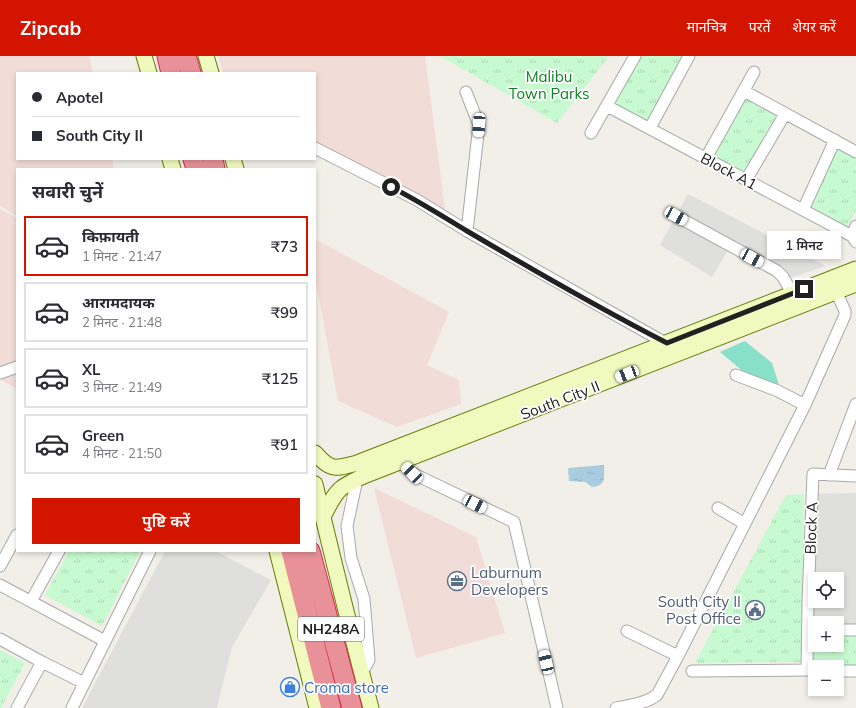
<!DOCTYPE html>
<html lang="hi">
<meta charset="utf-8">
<style>
body{margin:0;font-family:Mulish,"Noto Sans Devanagari",sans-serif;background:#f2f2f3;color:#2b2b33;height:100vh;display:flex;flex-direction:column;font-size:15px;white-space:nowrap}
*{box-sizing:border-box;margin:0}
p{font-size:13px;color:#7c7c81}
.icon{flex:none;width:22px;height:22px;fill:none;stroke:currentColor;stroke-width:2;stroke-linecap:round;stroke-linejoin:round}
.map{position:relative;flex:1;overflow:hidden}
.details{position:absolute;left:16px;top:112px;width:300px;height:384px;display:flex;flex-direction:column;background:#fff;border-radius:0px;box-shadow:0 2px 6px #0003}
.details>*{flex:none}
.banner{position:absolute;left:16px;top:16px;width:300px;height:88px;border-radius:0px;box-shadow:0 2px 6px #0003;display:grid;align-content:center;height:88px;padding:0 16px;background:#fff}
.fabs{position:absolute;left:808px;top:516px;display:grid;gap:8px}
.fabs a{display:grid;place-items:center;width:36px;height:36px;border-radius:0px;background:#fff;box-shadow:0 2px 6px #0003;font-size:20px}
.end{position:absolute;width:18px;height:18px;margin:-9px;border:5px solid #212121;background:#fff;box-shadow:0 0 0 2px #fff}
.from{border-radius:50%}
.bubble{position:absolute;height:28px;border-radius:0px;background:#fff;box-shadow:0 2px 6px #0003;font-size:13px;font-weight:600;line-height:28px;text-align:center}
.car{position:absolute;width:12px;height:24px;margin:-12px -6px;border-radius:5px;box-shadow:0 0 3px 1px #0007;background:linear-gradient(#fff 24%,#345 0 40%,#fff 0 76%,#345 0 86%,#fff 0)}
.banner b{display:flex;align-items:center;gap:14px;height:38px;font-size:15px}
.banner b+b{border-top:1px solid #e1e1e2}
.banner i{width:10px;height:10px;background:#2b2b33}
ul{padding:0;list-style:none}
li{display:flex;align-items:center;gap:12px;height:60px;margin:0 8px 6px;padding:0 8px;border:2px solid #e1e1e2;border-radius:0px}
li div{flex:1}
li b{display:block;font-size:15px}
li em{font-style:normal;font-weight:600}
li.active{border-color:#d31500}
li>.icon{width:36px;height:36px;stroke-width:1.5}
h2{padding:0 16px;font-size:18px;line-height:48px}
.cta{display:flex;gap:8px;margin-top:auto;padding:8px 16px}
.cta a{flex:1;height:46px;border-radius:0px;background:#d31500;color:#fff;font-size:16px;font-weight:600;line-height:46px;text-align:center}
header{display:flex;align-items:center;gap:24px;box-sizing:border-box;height:56px;padding:0 20px;background:#d31500;color:#fff}
header strong{font-size:19px}
nav{display:flex;gap:22px;margin-inline-start:auto;font-size:14px}
.map>svg:first-child{display:block}
.residential{fill:#dfdfde;fill-rule:evenodd}
.commercial{fill:#f2dcd8}
.park{fill:url(#park-tufts)}
.pitch{fill:#87e0c7}
.water{fill:url(#water-ripples)}
.lines{fill:none;stroke-linecap:round;stroke-linejoin:round}
.street-casing{stroke:#a8a8a8;stroke-width:13}
.secondary-casing{stroke:#647d04;stroke-width:17}
.highway-casing{stroke:#dd2854;stroke-width:21}
.street{stroke:#fff;stroke-width:11}
.secondary{stroke:#f1fabe;stroke-width:15}
.highway{stroke:#e89198;stroke-width:19}
.route{stroke:#212121;stroke-width:5}
.labels{text-anchor:middle;dominant-baseline:central;stroke-width:3.5;stroke-linejoin:round;paint-order:stroke}
.shield{fill:#fff;stroke:#646464;stroke-width:1}
.shield-label{font-size:14px;font-weight:bold;fill:#212121}
.park-label{font-size:15px;fill:#0b8421;stroke:#fff}
.street-label{font-size:15px;fill:#212121;stroke:#fff}
.service-label{font-size:15px;fill:#4e5e75;stroke:#fff;text-anchor:start}
.shop-label{font-size:15px;fill:#366cbe;stroke:#fff;text-anchor:start}
</style>
<header>
<strong>Zipcab</strong>
<nav><a>मानचित्र</a><a>परतें</a><a>शेयर करें</a></nav>
</header>
<div class="map">
<svg width="856" height="652" viewBox="0 0 856 652">
<defs>
<pattern id="park-tufts" width="24" height="20" patternUnits="userSpaceOnUse"><rect width="24" height="20" fill="#c7fad0"/><path d="M3 7l-1-3M5 7V3M7 7l1-3M15 17l-1-3M17 17v-4M19 17l1-3" fill="none" stroke="#abd6b2"/></pattern>
<pattern id="water-ripples" width="26" height="14" patternUnits="userSpaceOnUse"><rect width="26" height="14" fill="#a9cddf"/><path d="M2 4q2-2 4 0t4 0M15 11q2-2 4 0t4 0" fill="none" stroke="#91b0bf"/></pattern>
</defs>
<rect width="100%" height="100%" fill="#f2efe8"/>
<path class="residential" d="M 688,138 L 744,167 L 826,210 L 781,225 L 728,194 L 712,221 L 660,189 Z
M 856,437 L 856,571 L 837,571 L 837,567 L 815,567 L 815,571 L 813,571 L 812,438 ZM 815,523 L 837,523 L 837,545 L 815,545 Z
M 165,495 L 215,495 L 271,524 L 232,591 L 217,652 L 82,652 Z"/>
<path class="commercial" d="M 0,0 L 89,0 L 93,17 L 17,17 L 17,103 L 112,103 L 114,113 L 17,113 L 17,160 L 0,150 Z
M 218,0 L 425,0 L 446,161 L 315,91 L 315,17 L 223,17 Z
M 0,153 L 17,162 L 17,333 L 0,323 Z
M 315,183 L 449,256 L 427,309 L 459,324 L 461,348 L 397,371 L 338,345 L 315,221 Z
M 374,432 L 476,481 L 505,577 L 416,602 Z"/>
<path class="park" d="M 440,0 L 609,0 L 557,67 Z
M 641,0 L 684,0 L 645,69 L 612,51 Z
M 745,42 L 778,60 L 745,121 L 712,104 Z
M 838,91 L 856,101 L 856,154 L 846,174 L 806,153 Z
M 804,438 L 801,606 L 695,607 L 786,439 Z
M 69,495 L 140,495 L 102,570 L 45,539 Z
M 811,579 L 815,579 L 815,589 L 837,589 L 837,579 L 856,579 L 856,611 L 811,611 Z
M 0,594 L 25,607 L 1,652 L 0,652 Z"/>
<path class="pitch" d="M 745,285 L 772,307 L 779,329 L 751,322 L 720,296 Z"/>
<path class="water" d="M 604,409 C 604,420 607,430 592,431 L 585,426 L 569,425 L 568,412 Z"/>
<g class="lines">
<g class="street-casing">
<path id="street" d="M 744,35 L 856,96
M 466,36 L 479,69 L 467,175
M 607,50 L 852,180 L 856,186
M 650,72 L 689,0
M 591,77 L 635,0
M 315,92 L 417,144 L 467,175 L 669,289
M 706,102 L 754,16
M 746,124 L 785,58
M 803,154 L 835,84
M 676,160 L 777,215 L 783,221 L 792,237
M 852,180 L 856,170
M 0,317 L 17,311
M 736,319 L 778,335 L 805,349 L 845,259 L 845,255 L 833,229
M 398,401 L 400,405 L 412,417 L 514,466 L 557,652
M 829,419 L 856,348
M 357,423 L 347,470 L 351,502 L 364,543 L 369,604 L 362,617
M 718,452 L 745,468
M 0,510 L 17,479
M 0,529 L 105,585
M 31,545 L 59,495
M 837,574 L 856,574
M 627,575 L 678,600
M 0,583 L 42,606 L 84,627
M 807,614 L 808,546 L 813,418 L 856,420
M 692,615 L 813,614
M 837,615 L 856,615
M 17,652 L 42,606
M 72,652 L 150,495
M 616,652 C 630,649 645,648 657,639 L 678,600 L 805,349"/>
</g>
<g class="secondary-casing">
<path id="secondary" d="M 144,0 L 149,17
M 206,0 L 211,17
M 170,103 L 173,113
M 233,103 L 236,113
M 315,397 C 331,415 334,413 357,407 L 856,213
M 315,428 C 333,503 351,578 371,652
M 323,461 C 337,433 337,432 366,419 L 856,228
M 277,495 L 317,652"/>
</g>
<g class="highway-casing">
<path id="highway" d="M 167,0 L 171,17
M 186,0 L 191,17
M 193,103 L 196,113
M 213,103 L 215,113
M 291,495 L 331,652
M 310,495 L 352,652"/>
</g>
<use href="#street" class="street"/>
<use href="#secondary" class="secondary"/>
<use href="#highway" class="highway"/>
</g>
<g class="lines">
<path class="route" d="M 391,131 C 417,144 442,160 467,175 C 533,214 599,252 667,287 L 804,233"/>
</g>
<defs>
<g id="office-ring" transform="scale(1)"><circle r="9.5" fill="#fff" stroke="#5c6f8a" stroke-width="1.5"/><path d="M-6-3h4V-5.5h4V-3h4V5H-6ZM-1-4.5V-3h2v-1.5ZM-6 0V1H6V0Z" fill="#5c6f8a"/></g>
<g id="civic-ring" transform="scale(1)"><circle r="9.5" fill="#fff" stroke="#5c6f8a" stroke-width="1.5"/><path d="M-.6-6.5H3V-4.5H.6V-3L4-1V1h2V6H-6V1h2V-1L-.6-3ZM-1.2 2.5V6h2.4V2.5Z" fill="#5c6f8a"/></g>
<g id="shop-ring" transform="scale(1)"><circle r="9.5" fill="#fff" stroke="#3f7fe0" stroke-width="1.5"/><path d="M-5-2.5h2.3a2.7 3.5 0 0 1 5.4 0H5L5.5 6h-11ZM-1.5-2.5h3a1.5 2.3 0 0 0-3 0Z" fill="#3f7fe0"/></g>
</defs>
<g fill-rule="evenodd">
<use href="#office-ring" x="457" y="525"/>
<use href="#civic-ring" x="755" y="554"/>
<use href="#shop-ring" x="290" y="631"/>
</g>
<g class="labels">
<rect class="shield" x="298" y="561" width="66" height="24" rx="3"/>
<g class="shield-label">
<text x="331" y="573">NH248A</text>
</g>
<g class="park-label">
<text x="549" y="20">Malibu<tspan x="549" dy="17">Town Parks</tspan></text>
</g>
<g class="street-label">
<text transform="translate(729 115) rotate(28)">Block A1</text>
<text transform="translate(560 344) rotate(-21)">South City II</text>
<text transform="translate(811 472) rotate(-88)">Block A</text>
</g>
<g class="service-label">
<text x="471" y="516">Laburnum<tspan x="471" dy="17">Developers</tspan></text>
<text x="741" y="545" text-anchor="end">South City II<tspan x="741" dy="17">Post Office</tspan></text>
</g>
<g class="shop-label">
<text x="304" y="631">Croma store</text>
</g>
</g>
</svg>
<div class="fabs">
<a><svg class="icon" aria-label="locate" viewBox="0 0 24 24"><circle cx="12" cy="12" r="6"/><path d="M12 2v4M12 18v4M2 12h4M18 12h4"/></svg></a>
<a>+</a>
<a>−</a>
</div>
<i class="end from" style="left:391px;top:131px"></i>
<i class="end" style="left:804px;top:233px"></i>
<div class="bubble" style="left:767px;top:175px;width:74px">1 मिनट</div>
<i class="car" style="left:479px;top:69px;rotate:183deg"></i>
<i class="car" style="left:676px;top:160px;rotate:119deg"></i>
<i class="car" style="left:752px;top:202px;rotate:119deg"></i>
<i class="car" style="left:627px;top:318px;rotate:249deg"></i>
<i class="car" style="left:412px;top:417px;rotate:315deg"></i>
<i class="car" style="left:475px;top:448px;rotate:116deg"></i>
<i class="car" style="left:546px;top:606px;rotate:347deg"></i>
<div class="banner">
<b><i class="from"></i>Apotel</b>
<b><i></i>South City II</b>
</div>
<section class="details">
<h2>सवारी चुनें</h2>
<ul>
<li class="active"><svg class="icon" aria-label="car" viewBox="0 0 24 24"><path d="M5 17H2v-5l4-1 3-4h7l3 4 3 1v5h-3M9 17h6M6 11h13"/><circle cx="7" cy="17" r="2"/><circle cx="17" cy="17" r="2"/></svg><div><b>किफ़ायती</b><p>1 मिनट · 21:47</p></div><em>₹73</em></li>
<li><svg class="icon" aria-label="car" viewBox="0 0 24 24"><path d="M5 17H2v-5l4-1 3-4h7l3 4 3 1v5h-3M9 17h6M6 11h13"/><circle cx="7" cy="17" r="2"/><circle cx="17" cy="17" r="2"/></svg><div><b>आरामदायक</b><p>2 मिनट · 21:48</p></div><em>₹99</em></li>
<li><svg class="icon" aria-label="car" viewBox="0 0 24 24"><path d="M5 17H2v-5l4-1 3-4h7l3 4 3 1v5h-3M9 17h6M6 11h13"/><circle cx="7" cy="17" r="2"/><circle cx="17" cy="17" r="2"/></svg><div><b>XL</b><p>3 मिनट · 21:49</p></div><em>₹125</em></li>
<li><svg class="icon" aria-label="car" viewBox="0 0 24 24"><path d="M5 17H2v-5l4-1 3-4h7l3 4 3 1v5h-3M9 17h6M6 11h13"/><circle cx="7" cy="17" r="2"/><circle cx="17" cy="17" r="2"/></svg><div><b>Green</b><p>4 मिनट · 21:50</p></div><em>₹91</em></li>
</ul>
<div class="cta"><a>पुष्टि करें</a></div>
</section>
</div>
